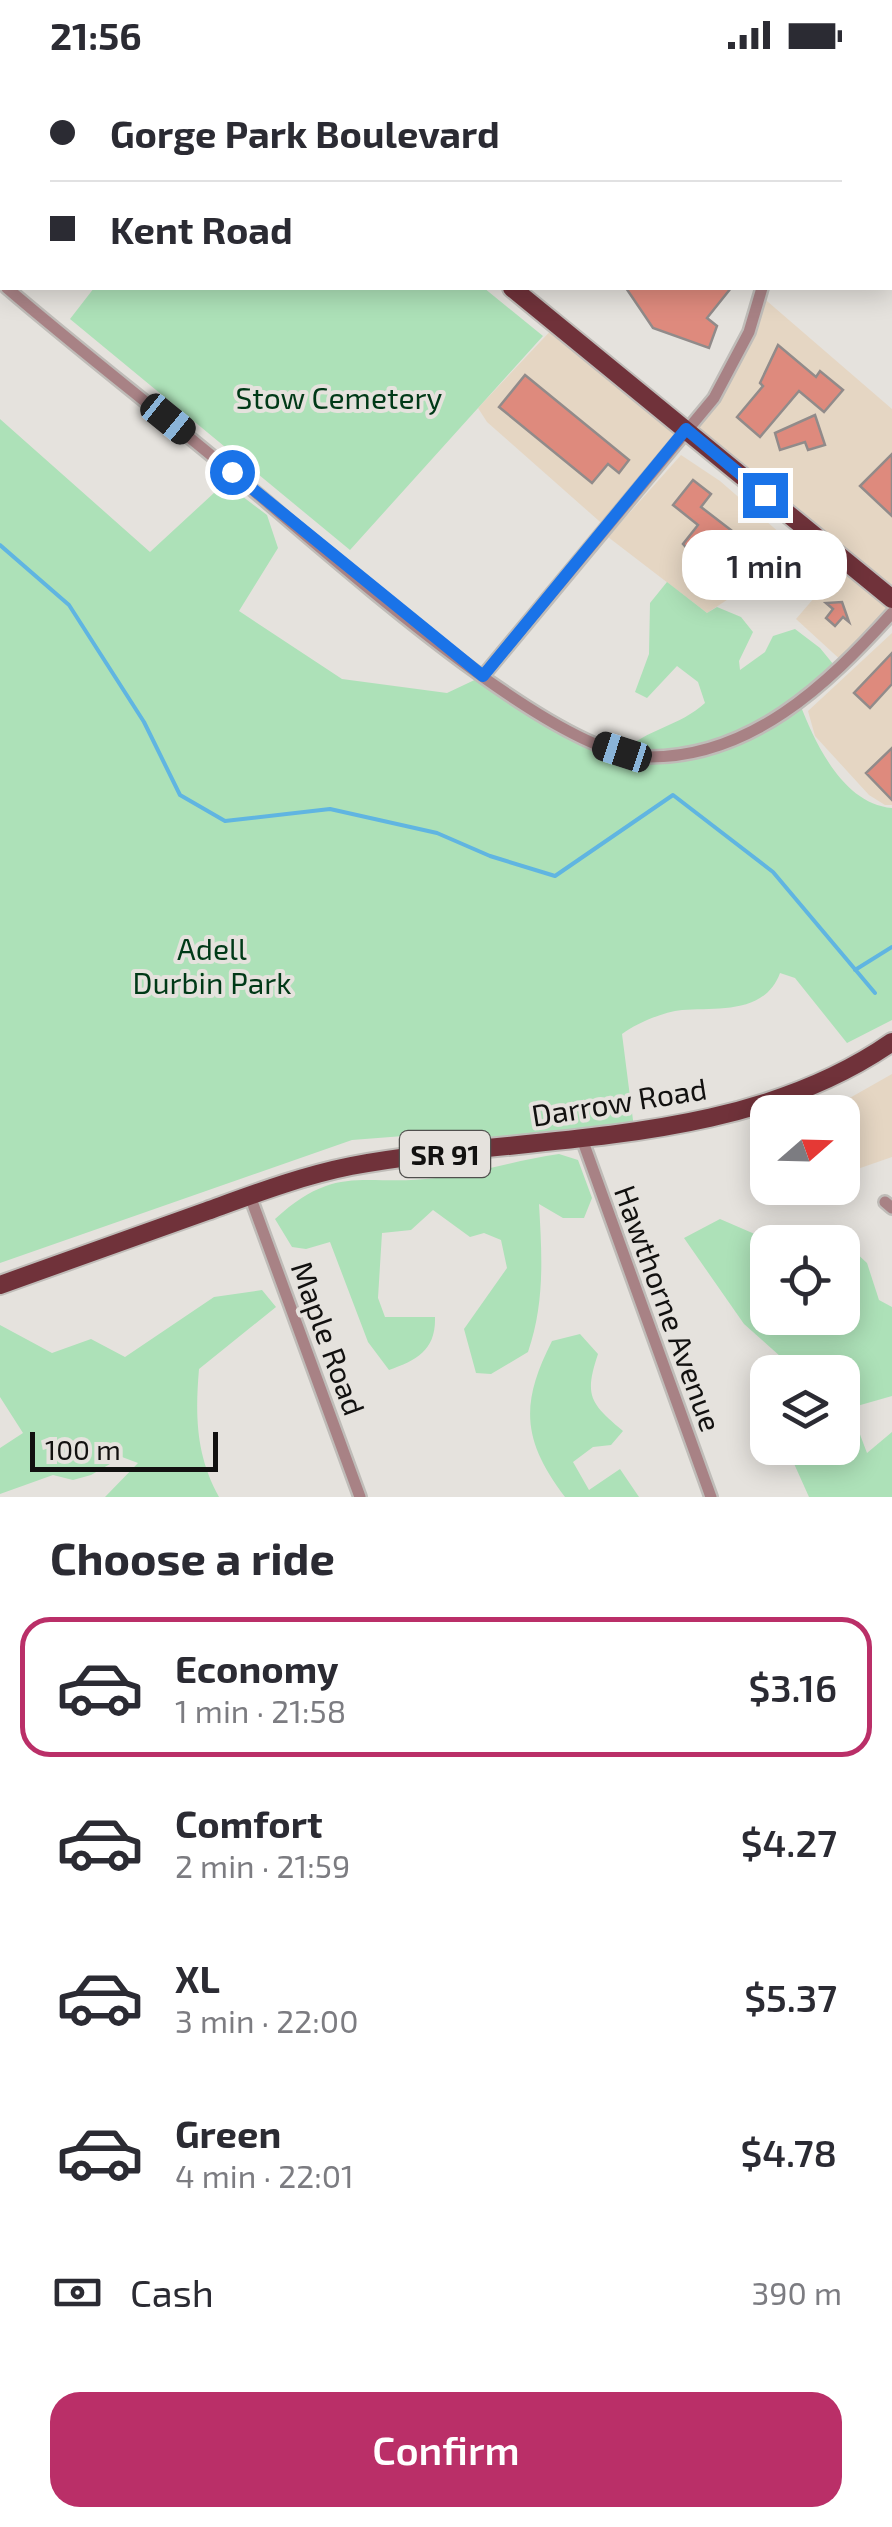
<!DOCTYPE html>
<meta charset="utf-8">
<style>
body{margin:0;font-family:"Exo 2",sans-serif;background:#f7f7f7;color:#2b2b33;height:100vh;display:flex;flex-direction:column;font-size:38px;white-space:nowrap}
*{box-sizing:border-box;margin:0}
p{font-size:32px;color:#7c7c81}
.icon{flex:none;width:55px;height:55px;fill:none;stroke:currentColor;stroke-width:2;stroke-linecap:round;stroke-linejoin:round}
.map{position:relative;height:1427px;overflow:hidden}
.sheet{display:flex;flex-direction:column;background:#fff;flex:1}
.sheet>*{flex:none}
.banner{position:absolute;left:0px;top:0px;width:892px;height:220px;box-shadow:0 5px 25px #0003;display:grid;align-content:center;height:220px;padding:0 50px;background:#fff}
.needle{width:65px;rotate:70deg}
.controls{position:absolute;left:750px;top:1025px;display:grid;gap:20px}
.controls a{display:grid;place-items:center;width:110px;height:110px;border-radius:20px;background:#fff;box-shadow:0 5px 25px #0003;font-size:50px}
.scale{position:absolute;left:30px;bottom:25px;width:188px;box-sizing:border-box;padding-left:10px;border:5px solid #121110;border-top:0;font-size:28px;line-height:35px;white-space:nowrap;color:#121110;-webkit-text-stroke:8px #e5e2dd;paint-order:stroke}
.end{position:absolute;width:45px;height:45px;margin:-22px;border:12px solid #1a73e8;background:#fff;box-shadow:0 0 0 5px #fff}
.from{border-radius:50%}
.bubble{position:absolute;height:70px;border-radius:30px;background:#fff;box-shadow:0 5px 25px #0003;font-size:32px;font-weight:600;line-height:70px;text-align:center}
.car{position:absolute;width:30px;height:60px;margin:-30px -15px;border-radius:12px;box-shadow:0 0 8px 2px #0007;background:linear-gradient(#222 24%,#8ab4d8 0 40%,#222 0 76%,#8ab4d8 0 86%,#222 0)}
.banner b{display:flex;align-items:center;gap:35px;height:95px;font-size:38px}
.banner b+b{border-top:2px solid #e1e1e2}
.banner i{width:25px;height:25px;background:#2b2b33}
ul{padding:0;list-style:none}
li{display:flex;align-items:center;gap:30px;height:140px;margin:0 20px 15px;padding:0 30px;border:5px solid transparent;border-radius:30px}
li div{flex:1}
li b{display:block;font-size:38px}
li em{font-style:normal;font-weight:600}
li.active{border-color:#ba2f68}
li>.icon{width:90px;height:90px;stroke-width:1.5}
h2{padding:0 50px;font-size:45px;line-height:120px}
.pay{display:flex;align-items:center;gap:25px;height:110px;padding:0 50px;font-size:38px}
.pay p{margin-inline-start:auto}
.action{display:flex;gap:20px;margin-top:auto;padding:20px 50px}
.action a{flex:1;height:115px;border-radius:30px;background:#ba2f68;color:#fff;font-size:40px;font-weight:600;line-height:115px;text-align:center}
.status{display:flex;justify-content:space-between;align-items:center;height:70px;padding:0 50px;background:#fff;direction:ltr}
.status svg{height:28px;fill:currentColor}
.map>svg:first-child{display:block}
.commercial{fill:#e5d6c3}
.green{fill:#ade1b8;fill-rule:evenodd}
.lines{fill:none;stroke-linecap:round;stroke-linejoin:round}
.stream{stroke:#60b5e1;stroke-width:4}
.building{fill:#de8a7d;stroke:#918b8a;stroke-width:2.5}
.street-casing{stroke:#bfbcb8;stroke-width:16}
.primary-casing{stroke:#bfbcb8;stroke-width:22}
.street{stroke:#a88285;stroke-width:11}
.primary{stroke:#70323a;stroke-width:18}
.route{stroke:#1a73e8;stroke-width:12}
.labels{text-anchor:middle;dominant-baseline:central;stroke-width:8;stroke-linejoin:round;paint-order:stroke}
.shield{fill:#e5e2dd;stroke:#51504e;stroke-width:2.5}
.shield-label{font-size:28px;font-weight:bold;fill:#121110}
.park-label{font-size:30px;fill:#003917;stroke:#e5e2dd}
.street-label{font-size:30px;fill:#121110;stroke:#e5e2dd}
</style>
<div class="status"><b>21:56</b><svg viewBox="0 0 49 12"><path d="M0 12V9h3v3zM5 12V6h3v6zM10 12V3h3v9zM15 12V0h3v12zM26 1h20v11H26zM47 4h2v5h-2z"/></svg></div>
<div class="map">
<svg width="892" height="1427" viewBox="0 0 892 1427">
<rect width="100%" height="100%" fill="#e5e2dd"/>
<path class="commercial" d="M 760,225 L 892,339 L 892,543 L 844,593 L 796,549 L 845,492 L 687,360 L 607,458 L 487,352 L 478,338 L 557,254 L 687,359 L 714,328 Z
M 681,385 L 720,411 L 781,464 L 730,528 L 707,543 L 608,467 Z
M 892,563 L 892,735 L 885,735 L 869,725 L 815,666 L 808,641 Z
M 892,1004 L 892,1087 L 846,1103 L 842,1042 L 825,1042 Z"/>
<path class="green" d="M 94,218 L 484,218 L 543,266 L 350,480 L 70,249 Z
M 0,349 L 150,482 L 215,422 L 234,420 L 267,445 L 278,478 L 239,541 L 342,609 L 447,623 L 483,606 L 622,682 C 647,659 680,656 705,633 L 698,612 L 677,596 L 647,628 L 635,622 L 649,584 L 650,533 L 667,512 L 707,543 L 717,537 L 741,547 L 753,562 L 739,591 L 740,600 L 765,582 L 773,566 L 795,559 L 820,578 L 838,600 L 800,634 C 815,673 843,734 892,738 L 892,950 L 847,973 L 795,908 L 780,903 C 765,944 718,938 682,940 C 663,942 637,953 622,964 L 634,1058 L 461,1082 L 455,1062 L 352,1070 L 0,1193 Z
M 559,1084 L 578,1090 L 592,1128 L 584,1148 L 563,1148 L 539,1134 C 542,1186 545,1232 528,1282 L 491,1304 L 476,1303 L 464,1259 L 507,1198 L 501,1170 L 484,1163 L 470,1167 L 433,1140 L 411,1160 L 382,1163 L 378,1228 L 385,1247 L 435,1247 C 436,1280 417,1290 389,1300 L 368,1272 L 330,1172 L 306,1179 L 292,1177 L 275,1149 C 337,1092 364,1117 436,1108 C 477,1103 517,1090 559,1084 Z
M 720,1149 L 757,1165 L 805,1156 L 840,1168 L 867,1193 L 879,1230 L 892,1237 L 892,1326 L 850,1338 L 867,1383 L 892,1362 L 892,1427 L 809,1427 L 787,1378 L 842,1378 L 842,1302 L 781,1302 L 781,1287 L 744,1254 L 684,1168 ZM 768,1172 L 842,1172 L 842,1248 L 768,1248 Z
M 262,1220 L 276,1237 L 199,1299 C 195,1346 196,1386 219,1427 L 105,1427 L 138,1393 L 122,1387 L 91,1405 L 73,1410 L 53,1405 L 0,1424 L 0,1378 L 23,1363 L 0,1327 L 0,1255 L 52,1283 L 91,1269 L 125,1287 L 214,1227 Z
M 580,1264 L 598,1284 C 584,1326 590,1333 623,1361 L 611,1375 L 593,1377 L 573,1392 L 589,1420 L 620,1399 L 639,1427 L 565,1427 C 522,1370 520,1334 552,1271 Z"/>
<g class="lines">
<path class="stream" d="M 334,0 L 335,2
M 0,475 L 69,535 L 144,652 L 180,725 L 225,751 L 330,739 L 437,763 L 490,786 L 555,806 L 673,725 L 773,802 L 875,923
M 855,900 L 892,877"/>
</g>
<path class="building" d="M 626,218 L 731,218 L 707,248 L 717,256 L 709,278 L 653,258 Z
M 778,275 L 816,307 L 820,301 L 843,320 L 824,342 L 799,321 L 760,367 L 737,347 L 763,316 L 760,313 Z
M 525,305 L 629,390 L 619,403 L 608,394 L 592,413 L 499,337 Z
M 815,345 L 825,375 L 808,380 L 805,372 L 780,380 L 775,363 Z
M 892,384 L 892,446 L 860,416 Z
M 693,410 L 711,424 L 701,437 L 762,484 L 735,517 L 702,490 L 700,493 L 683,474 L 698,455 L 673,435 Z
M 842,532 L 849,552 L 843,547 L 835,556 L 826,548 L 833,539 L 826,533 Z
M 892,583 L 892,614 L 870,638 L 854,623 Z
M 892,678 L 892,730 L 866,703 Z"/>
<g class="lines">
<g class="street-casing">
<path id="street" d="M 421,0 L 422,2
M 890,32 L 892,32
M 890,170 L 892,172
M 7,218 C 78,279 152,336 224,396 C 308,464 545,685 645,687 C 750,689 827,615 892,543
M 483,606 L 714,328 L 749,262 L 762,218
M 581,1066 L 711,1427
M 250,1126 L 360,1427
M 885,1132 L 892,1138"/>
</g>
<g class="primary-casing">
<path id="primary" d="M 247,0 L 250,2
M 512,218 L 892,529
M 0,1215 C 69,1190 138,1166 207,1141 C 254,1124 301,1106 351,1096 C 529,1063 737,1080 892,972"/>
</g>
<use href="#street" class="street"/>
<use href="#primary" class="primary"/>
</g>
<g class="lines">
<path class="route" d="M 232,402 L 483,606 L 686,359 L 765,425"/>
</g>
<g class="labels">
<rect class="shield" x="400" y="1061" width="90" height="46" rx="8"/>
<g class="shield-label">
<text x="445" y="1084">SR 91</text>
</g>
<g class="park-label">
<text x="339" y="327">Stow Cemetery</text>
<text x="212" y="878">Adell<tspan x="212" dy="34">Durbin Park</tspan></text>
</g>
<g class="street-label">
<text transform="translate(619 1031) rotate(-9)">Darrow Road</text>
<text transform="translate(669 1238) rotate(70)">Hawthorne Avenue</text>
<text transform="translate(329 1268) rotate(70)">Maple Road</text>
</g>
</g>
</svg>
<div class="controls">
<a><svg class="needle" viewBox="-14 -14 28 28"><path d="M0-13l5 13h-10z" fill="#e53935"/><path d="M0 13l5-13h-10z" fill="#7c7c81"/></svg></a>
<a><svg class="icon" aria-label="locate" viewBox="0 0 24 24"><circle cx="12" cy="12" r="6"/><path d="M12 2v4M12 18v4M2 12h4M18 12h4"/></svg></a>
<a><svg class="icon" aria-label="layers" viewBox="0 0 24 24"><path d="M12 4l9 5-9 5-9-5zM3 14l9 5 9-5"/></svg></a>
</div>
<div class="scale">100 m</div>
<i class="end from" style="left:232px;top:402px"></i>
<i class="end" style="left:765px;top:425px"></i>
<div class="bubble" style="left:682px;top:460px;width:165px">1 min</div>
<i class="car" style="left:168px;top:349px;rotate:129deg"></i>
<i class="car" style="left:622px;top:682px;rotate:288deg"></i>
<div class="banner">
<b><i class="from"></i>Gorge Park Boulevard</b>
<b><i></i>Kent Road</b>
</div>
</div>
<section class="sheet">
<h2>Choose a ride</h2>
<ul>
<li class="active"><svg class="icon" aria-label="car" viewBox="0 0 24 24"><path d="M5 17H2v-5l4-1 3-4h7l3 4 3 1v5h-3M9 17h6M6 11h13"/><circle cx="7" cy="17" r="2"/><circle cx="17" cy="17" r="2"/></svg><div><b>Economy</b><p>1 min · 21:58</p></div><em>$3.16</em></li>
<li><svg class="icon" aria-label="car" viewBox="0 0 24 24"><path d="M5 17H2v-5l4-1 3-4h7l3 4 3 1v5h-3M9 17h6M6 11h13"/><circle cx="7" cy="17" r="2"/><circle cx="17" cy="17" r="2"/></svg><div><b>Comfort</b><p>2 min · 21:59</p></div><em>$4.27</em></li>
<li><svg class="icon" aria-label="car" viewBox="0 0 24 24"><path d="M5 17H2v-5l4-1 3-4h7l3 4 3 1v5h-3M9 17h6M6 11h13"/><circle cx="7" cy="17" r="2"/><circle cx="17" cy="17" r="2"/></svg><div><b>XL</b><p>3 min · 22:00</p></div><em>$5.37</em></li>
<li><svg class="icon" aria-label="car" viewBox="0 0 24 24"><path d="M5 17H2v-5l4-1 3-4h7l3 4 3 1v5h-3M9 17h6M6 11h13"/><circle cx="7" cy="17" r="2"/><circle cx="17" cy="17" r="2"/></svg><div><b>Green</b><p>4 min · 22:01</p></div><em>$4.78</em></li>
</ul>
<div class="pay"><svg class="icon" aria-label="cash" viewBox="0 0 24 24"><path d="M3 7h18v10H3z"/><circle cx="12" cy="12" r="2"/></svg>Cash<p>390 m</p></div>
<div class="action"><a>Confirm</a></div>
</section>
